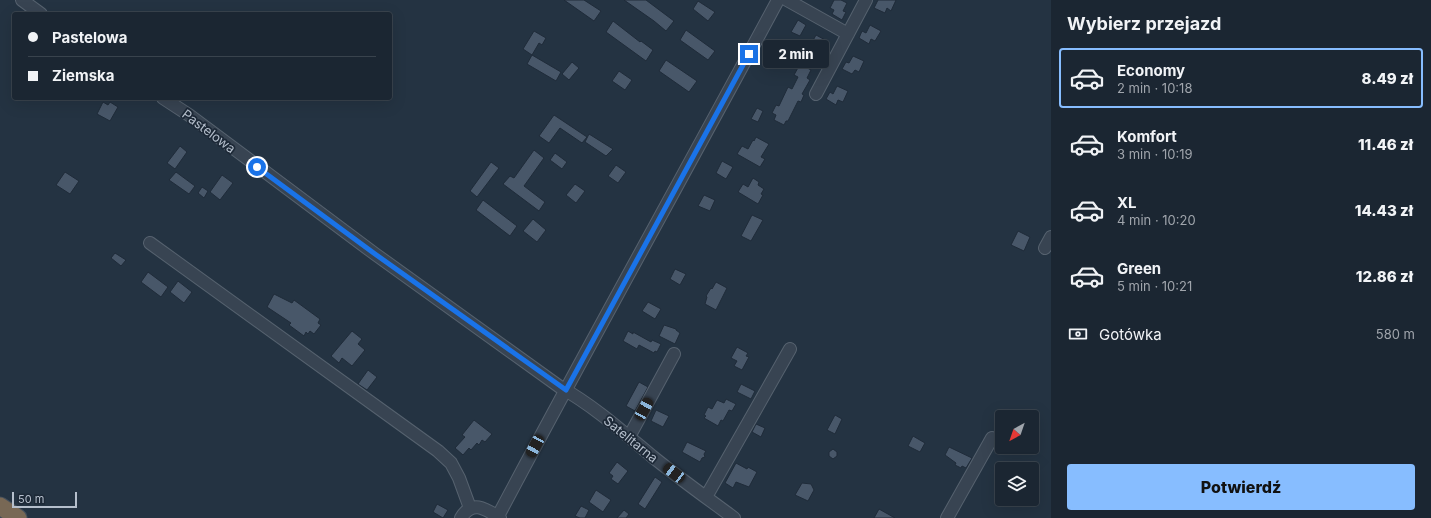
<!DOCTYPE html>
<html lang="pl">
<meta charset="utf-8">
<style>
body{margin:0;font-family:Inter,sans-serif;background:#242e3a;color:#f1f3f6;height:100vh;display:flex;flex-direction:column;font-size:15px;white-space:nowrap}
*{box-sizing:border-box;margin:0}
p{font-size:13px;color:#a0a5ac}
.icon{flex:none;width:22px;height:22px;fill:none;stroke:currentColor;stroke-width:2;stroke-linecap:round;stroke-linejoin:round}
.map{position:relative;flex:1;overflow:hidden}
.sheet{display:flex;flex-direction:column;background:#1b2632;width:380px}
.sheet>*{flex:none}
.banner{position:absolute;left:12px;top:12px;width:380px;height:88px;border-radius:4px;box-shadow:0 4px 16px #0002,0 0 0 1px #39434d;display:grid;align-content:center;height:88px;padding:0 16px;background:#1b2632}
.needle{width:26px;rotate:220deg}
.tools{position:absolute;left:995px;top:410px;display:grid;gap:8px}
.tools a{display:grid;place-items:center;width:44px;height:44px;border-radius:4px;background:#1b2632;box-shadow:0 4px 16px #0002,0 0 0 1px #39434d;font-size:20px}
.scale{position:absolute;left:12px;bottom:10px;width:65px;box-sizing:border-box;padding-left:4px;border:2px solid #b5bfcc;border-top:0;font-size:11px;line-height:14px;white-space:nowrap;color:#b5bfcc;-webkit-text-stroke:3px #1d2937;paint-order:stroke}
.end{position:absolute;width:18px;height:18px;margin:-9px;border:5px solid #1a73e8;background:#fff;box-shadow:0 0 0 2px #fff}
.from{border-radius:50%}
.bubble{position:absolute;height:28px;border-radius:4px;background:#1b2632;box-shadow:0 4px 16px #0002,0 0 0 1px #39434d;font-size:13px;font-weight:800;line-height:28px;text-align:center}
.car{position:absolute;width:12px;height:24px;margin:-12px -6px;border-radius:5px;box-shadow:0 0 3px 1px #0007;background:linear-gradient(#222 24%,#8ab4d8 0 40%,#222 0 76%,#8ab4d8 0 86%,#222 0)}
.banner b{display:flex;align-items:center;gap:14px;height:38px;font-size:15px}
.banner b+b{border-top:1px solid #39434d}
.banner i{width:10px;height:10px;background:#f1f3f6}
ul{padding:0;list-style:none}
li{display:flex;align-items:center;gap:12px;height:60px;margin:0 8px 6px;padding:0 8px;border:2px solid transparent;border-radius:4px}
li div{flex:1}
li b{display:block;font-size:15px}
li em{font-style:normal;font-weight:800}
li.selected{border-color:#87bdff}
li>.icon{width:36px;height:36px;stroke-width:1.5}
h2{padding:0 16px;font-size:18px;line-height:48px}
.pay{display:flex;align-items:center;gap:10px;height:44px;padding:0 16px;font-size:15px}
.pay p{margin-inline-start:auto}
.button{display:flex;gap:8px;margin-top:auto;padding:8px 16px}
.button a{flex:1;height:46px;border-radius:4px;background:#87bdff;color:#111;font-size:16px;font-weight:800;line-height:46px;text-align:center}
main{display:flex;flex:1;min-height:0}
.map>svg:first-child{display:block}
.building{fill:#485769;stroke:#1f2b39}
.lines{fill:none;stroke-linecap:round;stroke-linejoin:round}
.minor-casing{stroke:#56626f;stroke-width:14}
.highway-casing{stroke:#434f5c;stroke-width:19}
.minor{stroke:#384452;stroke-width:12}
.highway{stroke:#786855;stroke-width:17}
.route{stroke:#1a73e8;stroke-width:5}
.labels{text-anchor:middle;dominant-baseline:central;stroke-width:3.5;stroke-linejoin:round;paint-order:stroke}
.street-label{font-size:13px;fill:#b5bfcc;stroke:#1d2937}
</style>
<main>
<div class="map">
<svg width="1051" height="518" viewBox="0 0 1051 518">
<rect width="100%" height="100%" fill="#243342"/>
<path class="building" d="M 564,0 L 584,0 L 601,11 L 594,21 Z
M 624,0 L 646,0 L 674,21 L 666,31 L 654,21 Z
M 834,0 L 841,0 L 847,3 L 843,11 L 846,12 L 842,20 L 832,14 L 834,10 L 830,8 Z
M 878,0 L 896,0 L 891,11 L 887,8 L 885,13 L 874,8 Z
M 698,1 L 715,12 L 708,21 L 693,9 Z
M 798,20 L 806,25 L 800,36 L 791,32 Z
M 613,21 L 640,42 L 641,41 L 653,50 L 646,61 L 606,32 Z
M 870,25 L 881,31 L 875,41 L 871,39 L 869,44 L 859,38 L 862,31 L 866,33 Z
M 686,30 L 715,51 L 708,60 L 680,40 Z
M 534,31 L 546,38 L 542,45 L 539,43 L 532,55 L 523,49 Z
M 816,35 L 827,41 L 823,49 L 826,50 L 822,57 L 812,52 L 814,48 L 810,46 Z
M 532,55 L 561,72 L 556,81 L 527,64 Z
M 853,56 L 864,61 L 859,72 L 855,70 L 852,74 L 842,69 L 846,62 L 849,63 Z
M 666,60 L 697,81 L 689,92 L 659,71 Z
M 572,62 L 579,68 L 569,80 L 562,74 Z
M 800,64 L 811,70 L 807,78 L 810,80 L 802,94 L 804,95 L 801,102 L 798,101 L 788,121 L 786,121 L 784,125 L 774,120 L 776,115 L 772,113 L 776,105 L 779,106 L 788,87 L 792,89 L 798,77 L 794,75 Z
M 619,71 L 632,80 L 625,90 L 612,81 Z
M 837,86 L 848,91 L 843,102 L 838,100 L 836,105 L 826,99 L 830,92 L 833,94 Z
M 103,102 L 108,105 L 110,102 L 118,107 L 110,121 L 97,114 Z
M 757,108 L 763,111 L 758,122 L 751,119 Z
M 554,115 L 587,137 L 582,143 L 560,128 L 549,143 L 539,136 Z
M 589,134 L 613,149 L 606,156 L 585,142 Z
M 756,137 L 769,144 L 761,157 L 765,159 L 760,167 L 737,154 L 742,146 L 748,149 L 753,140 L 754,141 Z
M 180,146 L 187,152 L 175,169 L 167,163 Z
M 534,150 L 544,158 L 524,186 L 545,202 L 539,211 L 503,184 L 510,176 L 514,178 Z
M 555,153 L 567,162 L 562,169 L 550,160 Z
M 722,161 L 733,167 L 726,179 L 716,173 Z
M 491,162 L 499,168 L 477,197 L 470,191 Z
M 616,165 L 626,172 L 618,183 L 608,176 Z
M 65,172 L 79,181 L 70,194 L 56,185 Z
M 176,172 L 195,186 L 189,194 L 169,180 Z
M 222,175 L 233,183 L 220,200 L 210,192 Z
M 753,178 L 759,182 L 758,185 L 764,189 L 761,194 L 763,195 L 758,204 L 738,192 L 743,184 L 748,187 Z
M 575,184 L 585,191 L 576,203 L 566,195 Z
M 202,187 L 208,191 L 204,198 L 198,193 Z
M 704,195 L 715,200 L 710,211 L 698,206 Z
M 483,200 L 517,226 L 510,236 L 476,210 Z
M 752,215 L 763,220 L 751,241 L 741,236 Z
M 533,219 L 546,230 L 537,242 L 523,231 Z
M 1018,231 L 1030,237 L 1024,251 L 1011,245 Z
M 115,253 L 126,260 L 121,266 L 111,258 Z
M 675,269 L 686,274 L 680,285 L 670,279 Z
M 148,272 L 168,287 L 161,297 L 141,282 Z
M 178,281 L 192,292 L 184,303 L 170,292 Z
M 716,282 L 727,288 L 716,310 L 705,304 L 707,297 L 706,296 L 711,288 L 712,289 Z
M 274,294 L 292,303 L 294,300 L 320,319 L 318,323 L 321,325 L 314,334 L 310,331 L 308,334 L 306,332 L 304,336 L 289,325 L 291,323 L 267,307 Z
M 648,302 L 661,309 L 655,319 L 642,311 Z
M 664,325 L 676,329 L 676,330 L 680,333 L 675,344 L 659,336 Z
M 352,331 L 362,339 L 358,344 L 365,350 L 352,366 L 342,358 L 339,363 L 331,356 Z
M 628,331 L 633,334 L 633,332 L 651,342 L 652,340 L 661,344 L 657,352 L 655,351 L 654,353 L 639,345 L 637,349 L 623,341 Z
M 737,347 L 748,353 L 746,356 L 749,357 L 742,370 L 734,366 L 737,361 L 731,358 Z
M 368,370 L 377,377 L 367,390 L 358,384 Z
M 639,382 L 648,387 L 635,411 L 626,406 Z
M 741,384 L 755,391 L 751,399 L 737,392 Z
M 726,399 L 736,404 L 732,411 L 729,410 L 723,421 L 721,420 L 718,426 L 704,418 L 706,416 L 704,415 L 708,407 L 712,409 L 717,400 L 724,403 Z
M 656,410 L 669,416 L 663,427 L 651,421 Z
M 835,415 L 842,419 L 835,434 L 827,430 Z
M 474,420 L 492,434 L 485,442 L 482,440 L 479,445 L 477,443 L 471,450 L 469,448 L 463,455 L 455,448 L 465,437 L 462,435 Z
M 756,424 L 765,428 L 761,437 L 752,432 Z
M 913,436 L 925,443 L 920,452 L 908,446 Z
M 687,442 L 706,451 L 704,454 L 705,457 L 702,458 L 700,462 L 682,452 Z
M 949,447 L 972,458 L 966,468 L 962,466 L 961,468 L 955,465 L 956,463 L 945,455 Z
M 833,449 L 837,452 L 837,456 L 833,459 L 829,456 L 829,452 Z
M 617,462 L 628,471 L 618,484 L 611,479 L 613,476 L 609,473 Z
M 736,463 L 747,469 L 748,467 L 757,472 L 749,487 L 736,482 L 733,488 L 725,483 Z
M 655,477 L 662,482 L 645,509 L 638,504 Z
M 802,483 L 811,484 L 814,490 L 808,501 L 795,495 Z
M 596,490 L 611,500 L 603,512 L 589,502 Z
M 437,504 L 448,510 L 443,518 L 433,512 Z
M 581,506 L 589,510 L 585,518 L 580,518 L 575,516 Z
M 879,509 L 895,518 L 874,518 Z
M 624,510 L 629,514 L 626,518 L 617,518 Z"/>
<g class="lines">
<g class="minor-casing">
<path id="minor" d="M 22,0 L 41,14
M 787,0 L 848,34
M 816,94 L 866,0
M 163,98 L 189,115 L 375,254 L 560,387 C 594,406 623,432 653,457 C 679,478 707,498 734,518
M 150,243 L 438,451 L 451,463 L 459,478 L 470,508
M 1045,248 L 1051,237
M 629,437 L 674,354
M 706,497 L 790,349
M 461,518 C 472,499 486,509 500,518
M 497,518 C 589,344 685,173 778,0
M 947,518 L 992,438"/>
</g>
<g class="highway-casing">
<path id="highway" d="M 0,506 L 18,518"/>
</g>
<use href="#minor" class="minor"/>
<use href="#highway" class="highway"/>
</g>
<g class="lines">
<path class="route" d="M 257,167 L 375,254 L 566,390 L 749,54"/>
</g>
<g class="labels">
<g class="street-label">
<text transform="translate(209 131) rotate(37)">Pastelowa</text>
<text transform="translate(631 439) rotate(39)">Satelitarna</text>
</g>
</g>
</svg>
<div class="tools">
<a><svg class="needle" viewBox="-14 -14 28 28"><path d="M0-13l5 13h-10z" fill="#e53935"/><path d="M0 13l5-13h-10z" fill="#a0a5ac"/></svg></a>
<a><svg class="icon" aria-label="layers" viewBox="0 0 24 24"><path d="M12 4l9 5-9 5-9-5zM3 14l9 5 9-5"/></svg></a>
</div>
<div class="scale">50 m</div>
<i class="end from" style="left:257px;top:167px"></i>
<i class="end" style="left:749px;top:54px"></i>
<div class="bubble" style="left:763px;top:40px;width:66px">2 min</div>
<i class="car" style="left:644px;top:409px;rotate:29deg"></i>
<i class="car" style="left:535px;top:446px;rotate:208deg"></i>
<i class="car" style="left:674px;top:473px;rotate:307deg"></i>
<div class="banner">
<b><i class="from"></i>Pastelowa</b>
<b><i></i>Ziemska</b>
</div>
</div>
<section class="sheet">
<h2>Wybierz przejazd</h2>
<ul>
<li class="selected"><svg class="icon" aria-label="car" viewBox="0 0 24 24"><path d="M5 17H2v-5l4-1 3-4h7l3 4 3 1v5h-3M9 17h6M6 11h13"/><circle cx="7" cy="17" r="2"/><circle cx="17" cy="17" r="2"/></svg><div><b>Economy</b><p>2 min · 10:18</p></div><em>8.49 zł</em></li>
<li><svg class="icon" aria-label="car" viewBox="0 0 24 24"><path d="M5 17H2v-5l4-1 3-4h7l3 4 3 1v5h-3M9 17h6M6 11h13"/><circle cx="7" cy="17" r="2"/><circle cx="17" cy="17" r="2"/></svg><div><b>Komfort</b><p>3 min · 10:19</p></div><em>11.46 zł</em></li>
<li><svg class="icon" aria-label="car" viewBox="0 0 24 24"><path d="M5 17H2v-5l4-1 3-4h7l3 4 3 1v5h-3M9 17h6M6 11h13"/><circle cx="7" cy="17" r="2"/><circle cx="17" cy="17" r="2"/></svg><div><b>XL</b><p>4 min · 10:20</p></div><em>14.43 zł</em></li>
<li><svg class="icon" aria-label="car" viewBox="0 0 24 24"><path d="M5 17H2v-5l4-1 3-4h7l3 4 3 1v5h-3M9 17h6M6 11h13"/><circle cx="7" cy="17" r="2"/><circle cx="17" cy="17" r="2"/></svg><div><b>Green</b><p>5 min · 10:21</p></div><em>12.86 zł</em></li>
</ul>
<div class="pay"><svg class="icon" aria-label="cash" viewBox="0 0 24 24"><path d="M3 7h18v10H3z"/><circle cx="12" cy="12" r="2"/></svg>Gotówka<p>580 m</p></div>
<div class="button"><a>Potwierdź</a></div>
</section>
</main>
